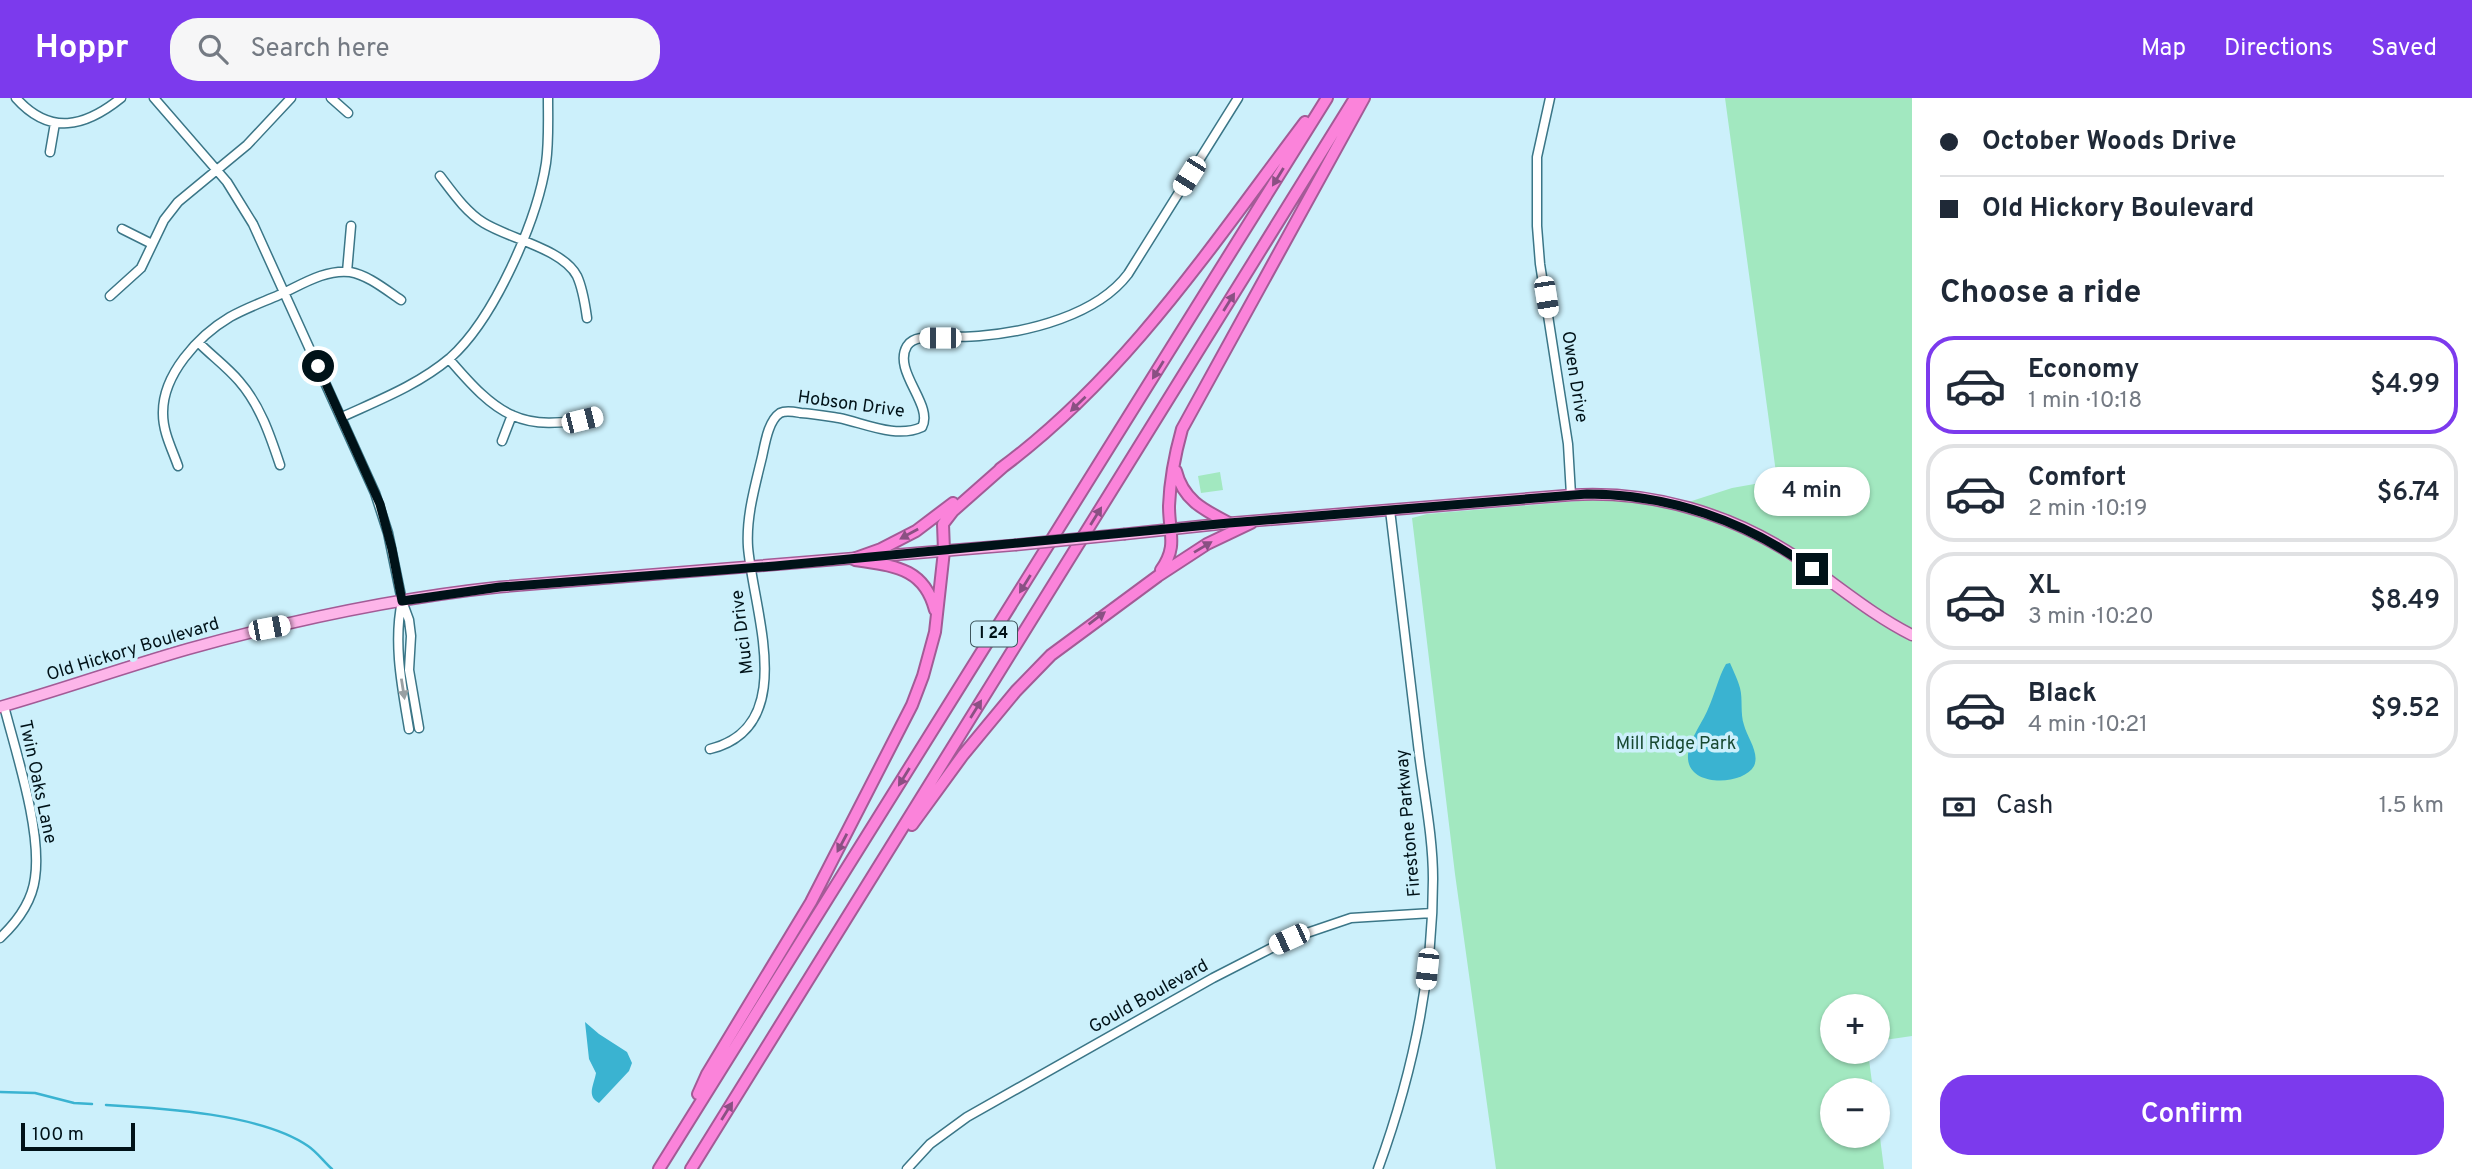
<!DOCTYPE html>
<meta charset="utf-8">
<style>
body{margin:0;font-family:Overpass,sans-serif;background:#f6f6f7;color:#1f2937;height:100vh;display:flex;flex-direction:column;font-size:26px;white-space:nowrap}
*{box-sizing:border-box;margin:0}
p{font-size:23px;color:#747a83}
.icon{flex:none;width:38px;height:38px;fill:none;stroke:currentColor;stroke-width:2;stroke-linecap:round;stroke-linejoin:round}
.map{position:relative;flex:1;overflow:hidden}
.side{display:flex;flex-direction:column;background:#fff;width:560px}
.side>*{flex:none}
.guide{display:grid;align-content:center;height:154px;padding:0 28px;background:#fff}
.controls{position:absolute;left:1820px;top:896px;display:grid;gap:14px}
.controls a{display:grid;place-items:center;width:70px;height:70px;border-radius:50%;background:#fff;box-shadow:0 2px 5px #0004;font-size:35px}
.scale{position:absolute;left:21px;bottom:18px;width:114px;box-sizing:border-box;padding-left:7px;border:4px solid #001218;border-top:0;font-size:19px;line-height:24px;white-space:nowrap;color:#001218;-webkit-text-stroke:5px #ccf0fb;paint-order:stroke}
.end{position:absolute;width:32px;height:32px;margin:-16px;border:9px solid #001218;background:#fff;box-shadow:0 0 0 4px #fff}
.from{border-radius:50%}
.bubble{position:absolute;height:49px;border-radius:24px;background:#fff;box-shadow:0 2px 5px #0004;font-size:23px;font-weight:600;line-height:49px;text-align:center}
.car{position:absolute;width:21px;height:42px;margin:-21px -10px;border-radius:9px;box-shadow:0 0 5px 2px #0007;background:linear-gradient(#fff 24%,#345 0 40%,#fff 0 76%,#345 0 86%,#fff 0)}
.guide b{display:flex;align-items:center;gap:24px;height:66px;font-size:26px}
.guide b+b{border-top:2px solid #e0e1e3}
.guide i{width:18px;height:18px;background:#1f2937}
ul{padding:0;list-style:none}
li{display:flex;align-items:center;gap:21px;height:98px;margin:0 14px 10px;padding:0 14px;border:4px solid #e0e1e3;border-radius:28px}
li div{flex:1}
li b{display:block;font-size:26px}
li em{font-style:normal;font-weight:600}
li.selected{border-color:#7c3aed}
li>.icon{width:63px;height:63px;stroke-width:1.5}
h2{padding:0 28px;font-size:32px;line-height:84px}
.pay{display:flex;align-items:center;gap:18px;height:77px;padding:0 28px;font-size:26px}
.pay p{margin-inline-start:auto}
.cta{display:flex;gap:14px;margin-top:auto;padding:14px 28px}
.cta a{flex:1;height:80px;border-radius:28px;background:#7c3aed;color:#fff;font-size:28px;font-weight:600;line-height:80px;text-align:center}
header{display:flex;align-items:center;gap:42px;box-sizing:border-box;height:98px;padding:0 35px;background:#7c3aed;color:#fff}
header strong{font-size:33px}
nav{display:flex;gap:38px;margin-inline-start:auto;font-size:24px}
.search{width:490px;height:63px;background:#f6f6f7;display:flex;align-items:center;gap:18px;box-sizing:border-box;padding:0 24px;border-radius:28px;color:#747a83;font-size:26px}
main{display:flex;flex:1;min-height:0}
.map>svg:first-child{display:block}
.green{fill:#a2e8c0}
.water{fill:#3ab3d1}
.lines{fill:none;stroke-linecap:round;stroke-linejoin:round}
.stream{stroke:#3ab3d1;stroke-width:2.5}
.minor-casing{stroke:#3b7687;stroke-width:11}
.major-casing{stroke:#a35b96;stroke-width:13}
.highway-casing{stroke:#a35b96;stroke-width:14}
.minor{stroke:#fff;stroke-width:8}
.major{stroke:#fdb5e9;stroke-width:10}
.highway{stroke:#fb83da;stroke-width:10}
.major-bridge-casing{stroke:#a35b96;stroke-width:13;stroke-linecap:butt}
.major-bridge{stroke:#fdb5e9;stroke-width:10}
.oneway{fill:#8a5083}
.oneway2{fill:#99a0a3}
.route{stroke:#001218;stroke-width:9}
.labels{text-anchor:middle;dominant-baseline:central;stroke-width:7;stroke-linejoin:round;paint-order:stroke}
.shield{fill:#ccf0fb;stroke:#3d555c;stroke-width:2}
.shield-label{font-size:16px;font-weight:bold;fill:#001218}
.street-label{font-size:18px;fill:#001218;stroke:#ccf0fb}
.park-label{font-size:18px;fill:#184931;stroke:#ccf0fb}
</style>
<header>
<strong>Hoppr</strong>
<div class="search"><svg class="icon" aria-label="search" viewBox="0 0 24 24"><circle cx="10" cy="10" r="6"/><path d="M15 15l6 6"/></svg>Search here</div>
<nav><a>Map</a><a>Directions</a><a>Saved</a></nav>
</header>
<main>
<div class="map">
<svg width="1912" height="1071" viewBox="0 0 1912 1071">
<rect width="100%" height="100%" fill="#ccf0fb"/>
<path class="green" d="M 1725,0 L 1912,0 L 1912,938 L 1878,943 L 1878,908 L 1832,908 L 1832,954 L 1868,954 L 1873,992 L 1832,992 L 1832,1038 L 1878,1038 L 1878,1024 L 1884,1071 L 1496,1071 L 1455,776 L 1412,420 L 1427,416 L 1602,401 L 1630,403 L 1670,410 L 1732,390 L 1777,382 Z
M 1220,374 L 1223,392 L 1201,395 L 1198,378 Z"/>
<path class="water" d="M 1730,565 C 1733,572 1738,582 1740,590 C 1743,601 1740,615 1744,627 C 1747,639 1760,655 1754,668 C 1744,687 1690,690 1688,661 C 1687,644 1702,626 1708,611 C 1715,596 1718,580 1726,566 Z
M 585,924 L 599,936 L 627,954 L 632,965 L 629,973 L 599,1005 C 586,998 594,987 596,975 L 589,961 Z"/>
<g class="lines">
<path class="stream" d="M 0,994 L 35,995 L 74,1005 L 92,1006
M 106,1007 C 162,1010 262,1016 308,1048 C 317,1054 324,1064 332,1071"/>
<g class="minor-casing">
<path id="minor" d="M 16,0 C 50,38 85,29 121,0
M 154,0 L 227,84 L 253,126 L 375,395 L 388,435 L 402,503 L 409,522 L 411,538 L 409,572 L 419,630
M 331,0 L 348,15
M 1550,0 L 1537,59 L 1537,128 L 1540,166 L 1568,346 L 1571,397
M 50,54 L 55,25
M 440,78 C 453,95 466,114 484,125 C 510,141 563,151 577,178 C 583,191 585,206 587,220
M 122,131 L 152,146
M 347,174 L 351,128
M 110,198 L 141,170 L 164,122 L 178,104 L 247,47 L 291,0
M 199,245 C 212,258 227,269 239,283 C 260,307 270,337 280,367
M 449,261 C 496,316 521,337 597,318
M 342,319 C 379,302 418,287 450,260 C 494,221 537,123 546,65 C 549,44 548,21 548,0
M 502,343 L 512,317
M 178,368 C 172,351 163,334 163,316 C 162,277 198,238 230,219 C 246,210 263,204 279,197 C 301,187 325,171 350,174 C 368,177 386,192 401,202
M 402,503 C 393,545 402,589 409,631
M 710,651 C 800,629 753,512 748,449 C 746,419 755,388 762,359 C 765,346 768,323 780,315 C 786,312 795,314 801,315 C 814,316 826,318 839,320 C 864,325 896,341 922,329 C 934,307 892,273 907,248 C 910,243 915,241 921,240 C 940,237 960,240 979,238 C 1029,234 1097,217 1128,176 L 1238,0
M 0,840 C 17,824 32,804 35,780 C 42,733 16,655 4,608
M 907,1071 L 930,1046 L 967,1019 L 1213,880 L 1289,841 L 1351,820 L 1432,815
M 1378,1071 C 1412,978 1433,881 1433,781 C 1433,739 1424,696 1419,655 C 1409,574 1400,493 1390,412"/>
</g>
<g class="major-casing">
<path id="major" d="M 1125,436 L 1229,425 L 1571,397 C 1650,392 1730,415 1796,459 C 1835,485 1870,516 1912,537
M 0,609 C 63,591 125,569 188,551 C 289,523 396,500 500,489 L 1015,447"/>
</g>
<g class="highway-casing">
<path id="highway" d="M 1000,371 C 1126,278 1212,147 1305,24
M 1176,373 C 1183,402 1204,412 1229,425
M 853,461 L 881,451 L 916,433 L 953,405
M 855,462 C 893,468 924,469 935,512
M 1161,472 C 1178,448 1169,435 1169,408 C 1170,381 1175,356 1182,331 L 1364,0
M 912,727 L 963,657 L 1016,593 L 1051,557 L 1158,478 L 1207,446 L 1251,425
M 698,996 L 707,976 L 811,804 L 912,607 L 923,578 L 935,534 L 944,453 L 943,426 L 953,413 L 1004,368
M 659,1071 L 1327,0
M 691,1071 L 1355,0"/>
</g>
<use href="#minor" class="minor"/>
<use href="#major" class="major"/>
<use href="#highway" class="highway"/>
<g class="major-bridge-casing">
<path id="major-bridge" d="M 1015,447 L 1125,436"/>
</g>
<use href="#major-bridge" class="major-bridge"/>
</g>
<defs><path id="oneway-solid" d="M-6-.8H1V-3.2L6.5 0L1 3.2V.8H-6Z" transform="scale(1.75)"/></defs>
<g class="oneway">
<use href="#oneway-solid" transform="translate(1278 79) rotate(122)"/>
<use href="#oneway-solid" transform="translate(1229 204) rotate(-58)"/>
<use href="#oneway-solid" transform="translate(1158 272) rotate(122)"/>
<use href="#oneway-solid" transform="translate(1078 306) rotate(136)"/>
<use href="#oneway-solid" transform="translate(1096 418) rotate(-58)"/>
<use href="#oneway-solid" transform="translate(909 436) rotate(151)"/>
<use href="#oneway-solid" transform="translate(1203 449) rotate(-31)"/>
<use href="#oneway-solid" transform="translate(1025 486) rotate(122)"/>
<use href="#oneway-solid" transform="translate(1097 520) rotate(-37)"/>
<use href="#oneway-solid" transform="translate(976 611) rotate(-58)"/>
<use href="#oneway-solid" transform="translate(904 679) rotate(122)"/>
<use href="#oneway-solid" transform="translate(842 745) rotate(118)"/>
<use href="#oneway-solid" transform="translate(727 1013) rotate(-58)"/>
</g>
<use class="oneway2" href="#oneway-solid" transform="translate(403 591) rotate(81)"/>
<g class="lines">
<path class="route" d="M 318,268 L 380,406 L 392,451 L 402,503 L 500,489 L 775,468 L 1229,425 L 1587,396 C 1669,396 1746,423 1812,471"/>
</g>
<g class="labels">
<rect class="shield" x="971" y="523.5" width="46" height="25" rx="5"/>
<g class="shield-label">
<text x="994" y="536">I 24</text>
</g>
<g class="street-label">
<text transform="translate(1574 279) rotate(81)">Owen Drive</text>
<text transform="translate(851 307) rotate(8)">Hobson Drive</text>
<text transform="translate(743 534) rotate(-97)">Muci Drive</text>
<text transform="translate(133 552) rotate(-17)">Old Hickory Boulevard</text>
<text transform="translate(37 684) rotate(78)">Twin Oaks Lane</text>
<text transform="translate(1409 725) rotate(-95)">Firestone Parkway</text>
<text transform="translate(1149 899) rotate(-29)">Gould Boulevard</text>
</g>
<g class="park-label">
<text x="1676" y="646">Mill Ridge Park</text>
</g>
</g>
</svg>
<div class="controls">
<a>+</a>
<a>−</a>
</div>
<div class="scale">100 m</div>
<i class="end from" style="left:318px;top:268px"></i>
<i class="end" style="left:1812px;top:471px"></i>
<div class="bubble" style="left:1754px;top:369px;width:116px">4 min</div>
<i class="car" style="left:1189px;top:78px;rotate:212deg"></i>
<i class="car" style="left:1546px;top:199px;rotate:171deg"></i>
<i class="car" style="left:940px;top:240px;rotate:270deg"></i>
<i class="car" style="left:582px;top:322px;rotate:76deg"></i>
<i class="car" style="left:269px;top:530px;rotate:79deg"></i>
<i class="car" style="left:1289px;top:841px;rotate:245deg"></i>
<i class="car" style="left:1427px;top:871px;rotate:186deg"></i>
</div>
<section class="side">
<div class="guide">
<b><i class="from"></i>October Woods Drive</b>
<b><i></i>Old Hickory Boulevard</b>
</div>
<h2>Choose a ride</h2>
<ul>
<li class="selected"><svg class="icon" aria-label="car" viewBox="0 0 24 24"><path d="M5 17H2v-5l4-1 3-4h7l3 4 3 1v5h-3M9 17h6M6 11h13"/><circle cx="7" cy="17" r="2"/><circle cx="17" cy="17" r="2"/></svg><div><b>Economy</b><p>1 min · 10:18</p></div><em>$4.99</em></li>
<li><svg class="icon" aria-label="car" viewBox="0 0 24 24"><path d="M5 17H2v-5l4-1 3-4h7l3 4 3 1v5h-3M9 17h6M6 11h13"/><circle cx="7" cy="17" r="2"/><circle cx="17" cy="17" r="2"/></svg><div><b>Comfort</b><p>2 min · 10:19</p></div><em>$6.74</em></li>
<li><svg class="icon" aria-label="car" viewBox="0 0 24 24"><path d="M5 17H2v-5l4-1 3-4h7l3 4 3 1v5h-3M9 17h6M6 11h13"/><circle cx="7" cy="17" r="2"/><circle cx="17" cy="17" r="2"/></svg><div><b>XL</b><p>3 min · 10:20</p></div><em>$8.49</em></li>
<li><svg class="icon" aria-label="car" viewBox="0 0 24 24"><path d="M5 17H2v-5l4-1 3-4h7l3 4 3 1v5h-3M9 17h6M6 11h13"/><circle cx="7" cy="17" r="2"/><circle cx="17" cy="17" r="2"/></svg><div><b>Black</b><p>4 min · 10:21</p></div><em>$9.52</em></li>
</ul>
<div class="pay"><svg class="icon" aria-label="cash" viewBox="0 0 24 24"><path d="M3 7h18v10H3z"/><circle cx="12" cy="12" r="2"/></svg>Cash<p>1.5 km</p></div>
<div class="cta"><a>Confirm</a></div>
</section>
</main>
